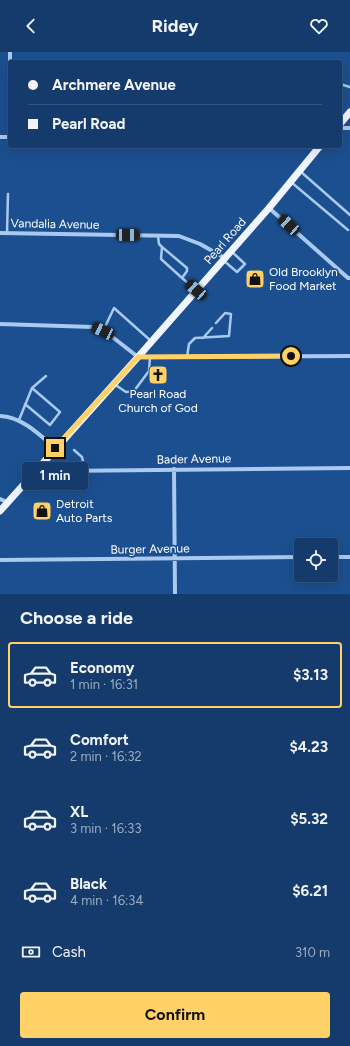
<!DOCTYPE html>
<meta charset="utf-8">
<style>
body{margin:0;font-family:Figtree,sans-serif;background:#214673;color:#f1f3f6;height:100vh;display:flex;flex-direction:column;font-size:15px;white-space:nowrap}
*{box-sizing:border-box;margin:0}
p{font-size:13px;color:#9dadc1}
.icon{flex:none;width:22px;height:22px;fill:none;stroke:currentColor;stroke-width:2;stroke-linecap:round;stroke-linejoin:round}
.map{position:relative;height:542px;overflow:hidden}
.side{display:flex;flex-direction:column;background:#143b6b;flex:1}
.side>*{flex:none}
.top-card{position:absolute;left:8px;top:8px;width:334px;height:88px;border-radius:4px;box-shadow:0 4px 16px #0002,0 0 0 1px #33557e;display:grid;align-content:center;height:88px;padding:0 20px;background:#143b6b}
.fabs{position:absolute;left:294px;top:486px;display:grid;gap:8px}
.fabs a{display:grid;place-items:center;width:44px;height:44px;border-radius:4px;background:#143b6b;box-shadow:0 4px 16px #0002,0 0 0 1px #33557e;font-size:20px}
.end{position:absolute;width:18px;height:18px;margin:-9px;border:5px solid #ffd166;background:#111;box-shadow:0 0 0 2px #111}
.from{border-radius:50%}
.bubble{position:absolute;height:28px;border-radius:4px;background:#143b6b;box-shadow:0 4px 16px #0002,0 0 0 1px #33557e;font-size:13px;font-weight:700;line-height:28px;text-align:center}
.car{position:absolute;width:12px;height:24px;margin:-12px -6px;border-radius:5px;box-shadow:0 0 3px 1px #0007;background:linear-gradient(#222 24%,#8ab4d8 0 40%,#222 0 76%,#8ab4d8 0 86%,#222 0)}
.top-card b{display:flex;align-items:center;gap:14px;height:38px;font-size:15px}
.top-card b+b{border-top:1px solid #33557e}
.top-card i{width:10px;height:10px;background:#f1f3f6}
ul{padding:0;list-style:none}
li{display:flex;align-items:center;gap:12px;height:66px;margin:0 8px 6px;padding:0 12px;border:2px solid transparent;border-radius:4px}
li div{flex:1}
li b{display:block;font-size:15px}
li em{font-style:normal;font-weight:700}
li.current{border-color:#ffd166}
li>.icon{width:36px;height:36px;stroke-width:1.5}
h2{padding:0 20px;font-size:18px;line-height:48px}
.pay{display:flex;align-items:center;gap:10px;height:44px;padding:0 20px;font-size:15px}
.pay p{margin-inline-start:auto}
.cta{display:flex;gap:8px;margin-top:auto;padding:8px 20px}
.cta a{flex:1;height:46px;border-radius:4px;background:#ffd166;color:#111;font-size:16px;font-weight:700;line-height:46px;text-align:center}
header{display:flex;justify-content:space-between;align-items:center;height:52px;padding:0 20px;background:#143b6b;font-size:18px;font-weight:700}
.map>svg:first-child{display:block}
.lines{fill:none;stroke-linecap:round;stroke-linejoin:round}
.service{stroke:#a9c9ee;stroke-width:2.5}
.minor{stroke:#a9c9ee;stroke-width:4}
.primary{stroke:#f0f6ff;stroke-width:7}
.route{stroke:#ffd166;stroke-width:5}
.labels{text-anchor:middle;dominant-baseline:central;stroke-width:3.5;stroke-linejoin:round;paint-order:stroke}
.street-label{font-size:12px;fill:#fff;stroke:#1b4f8f}
.poi-label{font-size:12px;fill:#fff;stroke:#1b4f8f;text-anchor:start}
</style>
<header><svg class="icon" aria-label="back" viewBox="0 0 24 24"><path d="M15 5l-7 7 7 7"/></svg>Ridey<svg class="icon" aria-label="heart" viewBox="0 0 24 24"><path d="M12 20l-8-8c-3-5 5-10 8-4 3-6 11-1 8 4z"/></svg></header>
<div class="map">
<svg width="350" height="542" viewBox="0 0 350 542">
<rect width="100%" height="100%" fill="#1b4f8f"/>
<g class="lines">
<path class="service" d="M 340,32 L 350,35
M 300,119 L 350,163
M 291,130 L 348,178
M 7,181 L 8,142
M 158,184 L 159,192 L 162,195 L 161,207 L 182,226
M 162,195 L 187,216 L 187,219 L 182,226 L 196,238
M 223,208 L 237,220 L 245,212 L 231,199
M 103,279 L 114,256 L 151,289
M 203,286 L 212,276
M 187,305 L 189,292 L 195,286 L 229,284 L 231,262 L 225,261 L 216,271
M 114,332 L 126,340 L 134,339 L 149,319 L 150,305
M 25,352 L 50,373 L 60,360 L 32,336
M 19,368 L 32,336 L 46,324
M 74,398 L 82,405 L 85,418"/>
<path class="minor" d="M 10,10 L 10,0
M 340,76 L 350,76
M 0,85 L 10,85
M 9,85 L 10,28
M 269,156 L 348,226 L 350,226
M 0,181 L 179,184 L 200,192 L 225,206
M 0,272 L 93,275 L 106,280 L 138,305 L 350,304
M 0,364 C 22,365 39,382 55,396
M 40,413 L 50,419 L 57,419 L 350,416
M 174,417 L 175,542
M 0,447 L 7,450
M 331,505 L 350,505
M 0,508 L 301,505"/>
<path class="primary" d="M 340,72 L 350,60
M 0,459 L 138,305 L 269,156 L 320,94"/>
</g>
<g class="lines">
<path class="route" d="M 55,396 L 138,305 L 291,304"/>
</g>
<defs>
<g id="shop-square" transform="scale(1)"><rect x="-9" y="-9" width="18" height="18" rx="4" fill="#ffd166" stroke="#1b4f8f"/><path d="M-5-2.5h2.3a2.7 3.5 0 0 1 5.4 0H5L5.5 6h-11ZM-1.5-2.5h3a1.5 2.3 0 0 0-3 0Z" fill="#111"/></g>
<g id="church-square" transform="scale(1)"><rect x="-9" y="-9" width="18" height="18" rx="4" fill="#ffd166" stroke="#1b4f8f"/><path d="M-1.2-6h2.4v3.5h3.3v2.4h-3.3V6h-2.4V-.1h-3.3v-2.4h3.3Z" fill="#111"/></g>
</defs>
<g fill-rule="evenodd">
<use href="#shop-square" x="255" y="227"/>
<use href="#church-square" x="158" y="323"/>
<use href="#shop-square" x="42" y="459"/>
</g>
<g class="labels">
<g class="street-label">
<text transform="translate(55 172) rotate(1)">Vandalia Avenue</text>
<text transform="translate(225 189) rotate(-49)">Pearl Road</text>
<text transform="translate(194 407) rotate(-1)">Bader Avenue</text>
<text transform="translate(150 497) rotate(-1)">Burger Avenue</text>
</g>
<g class="poi-label">
<text x="269" y="220">Old Brooklyn<tspan x="269" dy="14">Food Market</tspan></text>
<text x="158" y="342" text-anchor="middle">Pearl Road<tspan x="158" dy="14">Church of God</tspan></text>
<text x="56" y="452">Detroit<tspan x="56" dy="14">Auto Parts</tspan></text>
</g>
</g>
</svg>
<div class="fabs">
<a><svg class="icon" aria-label="locate" viewBox="0 0 24 24"><circle cx="12" cy="12" r="6"/><path d="M12 2v4M12 18v4M2 12h4M18 12h4"/></svg></a>
</div>
<i class="end from" style="left:291px;top:304px"></i>
<i class="end" style="left:55px;top:396px"></i>
<div class="bubble" style="left:22px;top:410px;width:66px">1 min</div>
<i class="car" style="left:289px;top:173px;rotate:312deg"></i>
<i class="car" style="left:128px;top:183px;rotate:91deg"></i>
<i class="car" style="left:196px;top:238px;rotate:311deg"></i>
<i class="car" style="left:103px;top:279px;rotate:295deg"></i>
<div class="top-card">
<b><i class="from"></i>Archmere Avenue</b>
<b><i></i>Pearl Road</b>
</div>
</div>
<section class="side">
<h2>Choose a ride</h2>
<ul>
<li class="current"><svg class="icon" aria-label="car" viewBox="0 0 24 24"><path d="M5 17H2v-5l4-1 3-4h7l3 4 3 1v5h-3M9 17h6M6 11h13"/><circle cx="7" cy="17" r="2"/><circle cx="17" cy="17" r="2"/></svg><div><b>Economy</b><p>1 min · 16:31</p></div><em>$3.13</em></li>
<li><svg class="icon" aria-label="car" viewBox="0 0 24 24"><path d="M5 17H2v-5l4-1 3-4h7l3 4 3 1v5h-3M9 17h6M6 11h13"/><circle cx="7" cy="17" r="2"/><circle cx="17" cy="17" r="2"/></svg><div><b>Comfort</b><p>2 min · 16:32</p></div><em>$4.23</em></li>
<li><svg class="icon" aria-label="car" viewBox="0 0 24 24"><path d="M5 17H2v-5l4-1 3-4h7l3 4 3 1v5h-3M9 17h6M6 11h13"/><circle cx="7" cy="17" r="2"/><circle cx="17" cy="17" r="2"/></svg><div><b>XL</b><p>3 min · 16:33</p></div><em>$5.32</em></li>
<li><svg class="icon" aria-label="car" viewBox="0 0 24 24"><path d="M5 17H2v-5l4-1 3-4h7l3 4 3 1v5h-3M9 17h6M6 11h13"/><circle cx="7" cy="17" r="2"/><circle cx="17" cy="17" r="2"/></svg><div><b>Black</b><p>4 min · 16:34</p></div><em>$6.21</em></li>
</ul>
<div class="pay"><svg class="icon" aria-label="cash" viewBox="0 0 24 24"><path d="M3 7h18v10H3z"/><circle cx="12" cy="12" r="2"/></svg>Cash<p>310 m</p></div>
<div class="cta"><a>Confirm</a></div>
</section>
